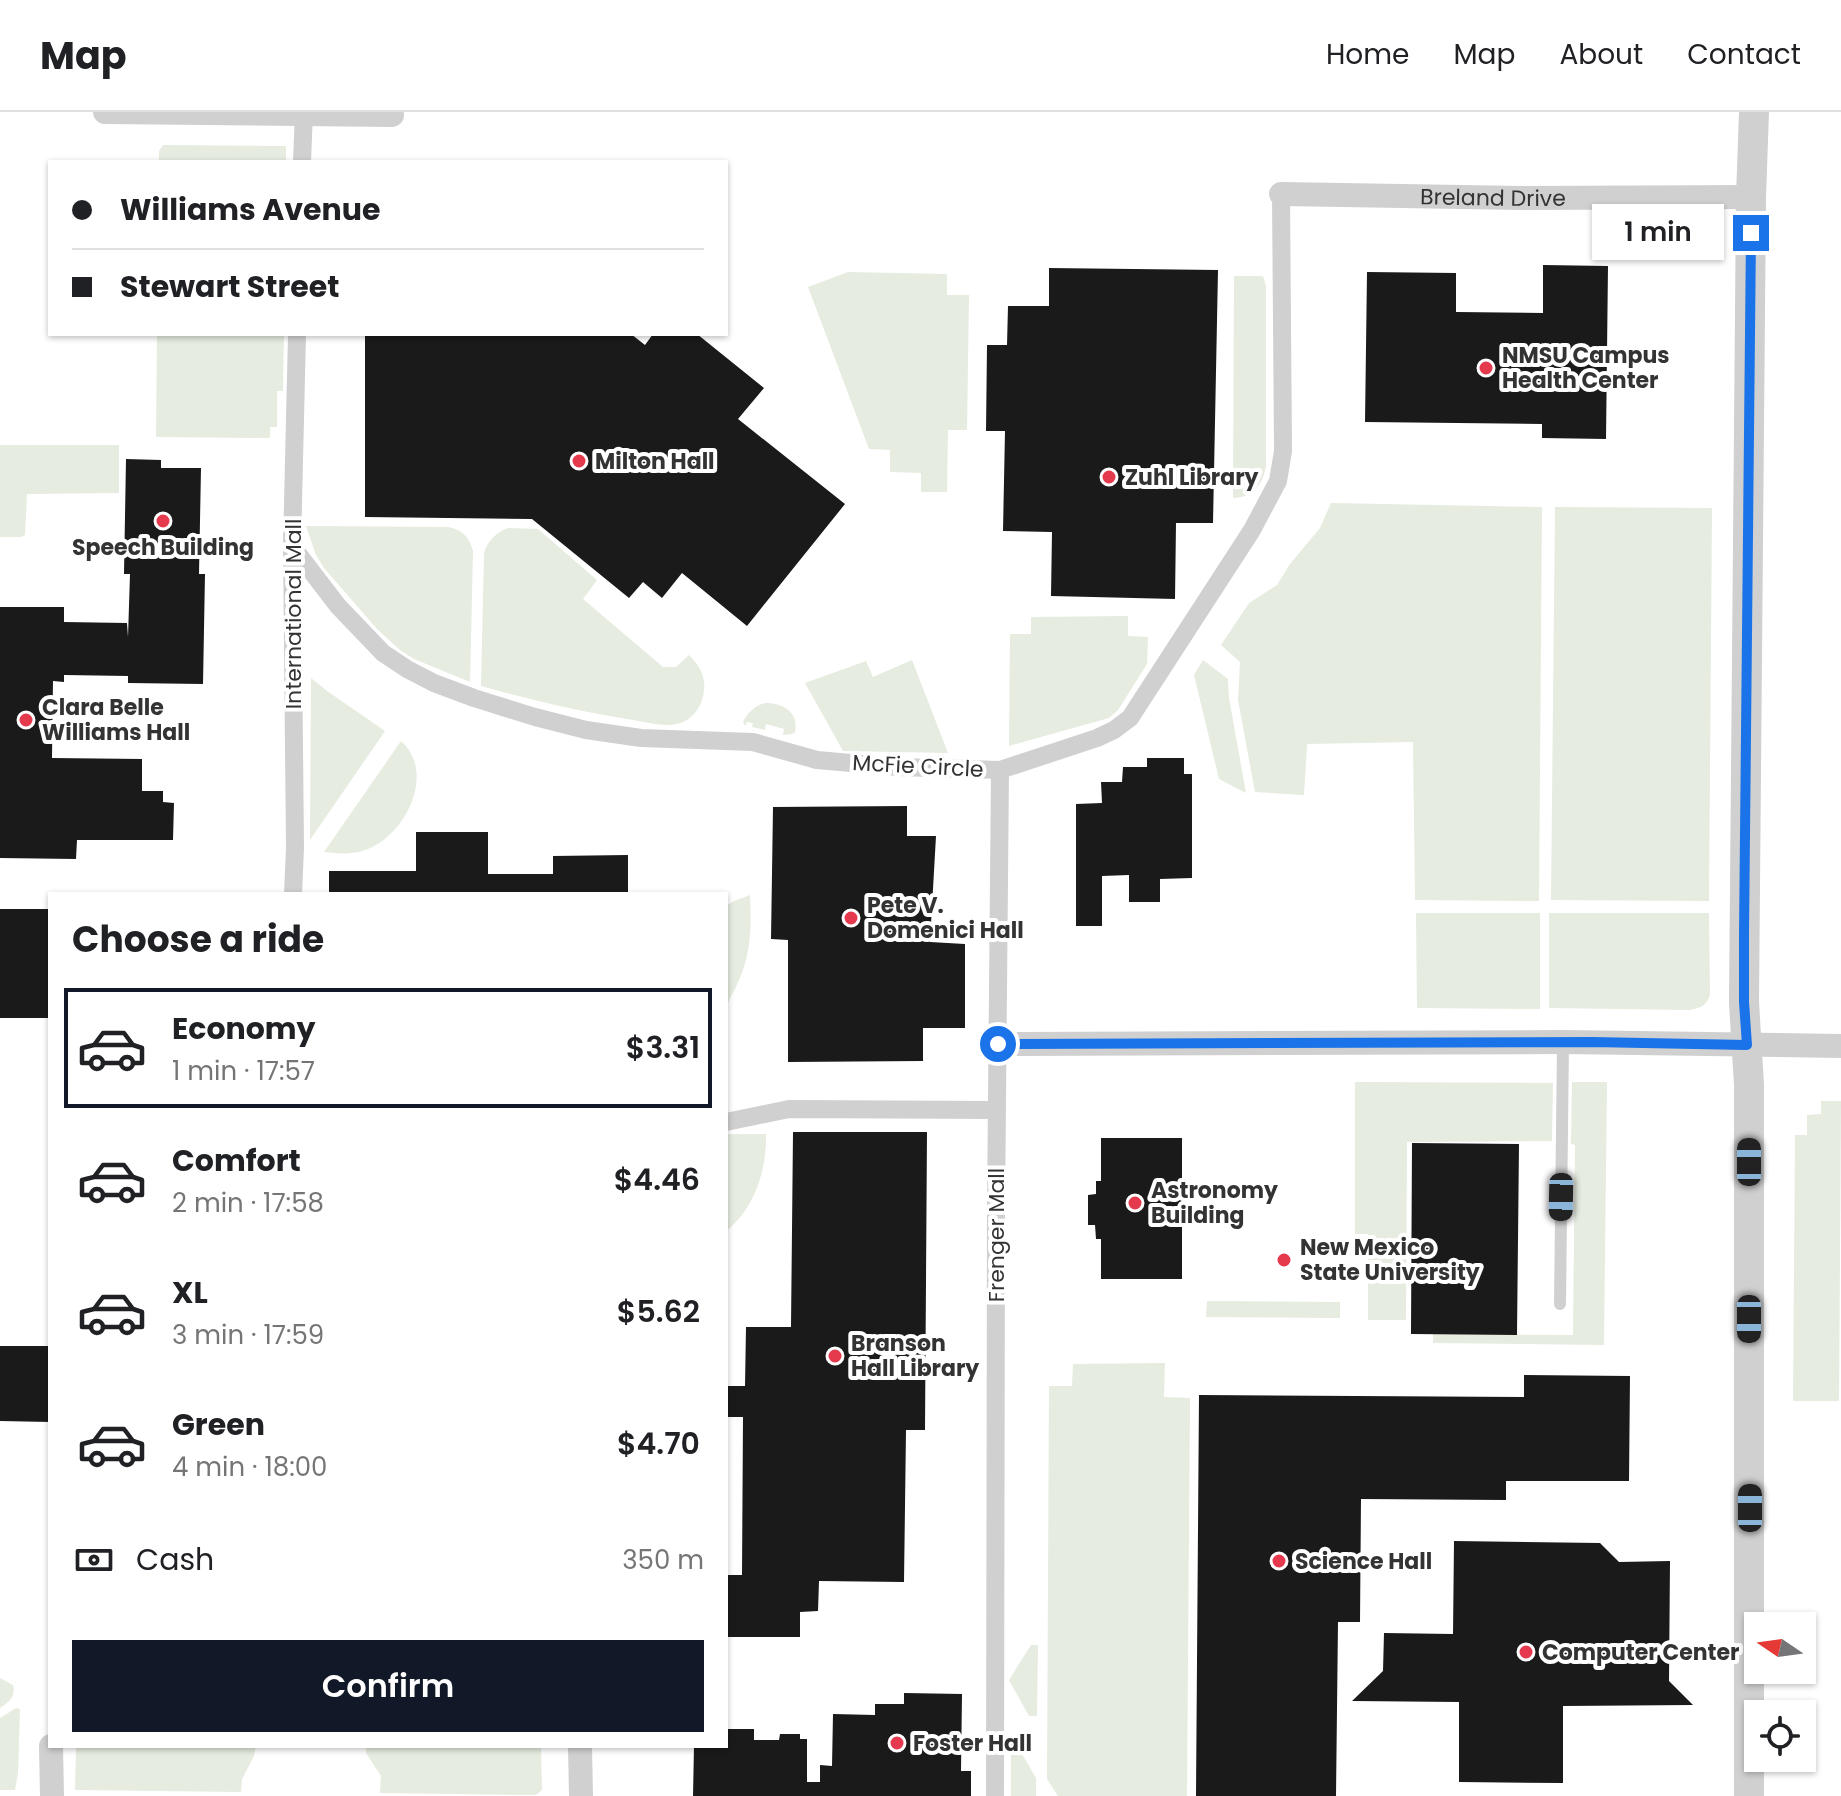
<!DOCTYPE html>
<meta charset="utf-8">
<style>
body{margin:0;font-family:Poppins,sans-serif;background:#f6f6f6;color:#202124;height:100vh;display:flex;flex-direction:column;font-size:30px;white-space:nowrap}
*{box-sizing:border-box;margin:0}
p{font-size:26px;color:#757577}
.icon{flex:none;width:44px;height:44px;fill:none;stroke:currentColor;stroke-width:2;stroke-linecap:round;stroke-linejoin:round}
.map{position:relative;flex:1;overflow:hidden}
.details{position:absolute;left:48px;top:780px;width:680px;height:856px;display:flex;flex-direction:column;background:#fff;border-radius:0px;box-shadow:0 2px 6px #0004}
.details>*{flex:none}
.guide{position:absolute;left:48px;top:48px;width:680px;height:176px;border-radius:0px;box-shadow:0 2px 6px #0004;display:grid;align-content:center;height:176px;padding:0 24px;background:#fff}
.needle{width:52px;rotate:283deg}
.fabs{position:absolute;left:1744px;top:1500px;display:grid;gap:16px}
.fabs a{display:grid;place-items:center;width:72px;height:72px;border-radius:0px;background:#fff;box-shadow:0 2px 6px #0004;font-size:40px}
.end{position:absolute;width:36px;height:36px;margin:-18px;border:10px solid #1a73e8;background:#fff;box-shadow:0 0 0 4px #fff}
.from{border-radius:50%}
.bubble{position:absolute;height:56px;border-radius:0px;background:#fff;box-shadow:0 2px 6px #0004;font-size:26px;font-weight:600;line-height:56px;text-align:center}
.car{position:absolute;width:24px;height:48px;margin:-24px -12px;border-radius:10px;box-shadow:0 0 6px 2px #0007;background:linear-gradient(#222 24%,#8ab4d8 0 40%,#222 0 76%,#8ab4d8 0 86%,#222 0)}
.guide b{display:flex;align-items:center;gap:28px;height:76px;font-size:30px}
.guide b+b{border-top:2px solid #e0e0e0}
.guide i{width:20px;height:20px;background:#202124}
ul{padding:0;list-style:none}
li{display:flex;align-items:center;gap:24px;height:120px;margin:0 16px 12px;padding:0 8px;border:4px solid transparent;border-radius:0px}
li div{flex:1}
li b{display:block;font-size:30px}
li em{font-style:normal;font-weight:600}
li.on{border-color:#111827}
li>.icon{width:72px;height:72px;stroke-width:1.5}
h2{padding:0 24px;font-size:36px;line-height:96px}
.pay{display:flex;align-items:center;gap:20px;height:88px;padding:0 24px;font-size:30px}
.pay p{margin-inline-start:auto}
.primary-button{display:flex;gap:16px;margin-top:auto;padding:16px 24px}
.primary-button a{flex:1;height:92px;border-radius:0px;background:#111827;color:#fff;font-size:32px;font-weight:600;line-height:92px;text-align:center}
header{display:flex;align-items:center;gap:48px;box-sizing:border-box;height:112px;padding:0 40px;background:#fff;border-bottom:2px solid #e0e0e0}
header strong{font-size:38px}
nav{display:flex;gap:44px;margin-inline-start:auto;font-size:28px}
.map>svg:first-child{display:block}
.green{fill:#e6ecdf}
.building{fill:#1a1a1a}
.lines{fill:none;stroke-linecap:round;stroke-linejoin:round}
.service{stroke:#d0d0d0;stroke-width:12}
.pedestrian{stroke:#d0d0d0;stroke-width:18}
.minor{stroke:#d0d0d0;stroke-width:24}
.tertiary{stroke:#d0d0d0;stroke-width:30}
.route{stroke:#1a73e8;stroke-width:10}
.poi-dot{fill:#e53a4d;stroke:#fff;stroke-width:3}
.labels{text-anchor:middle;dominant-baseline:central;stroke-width:8;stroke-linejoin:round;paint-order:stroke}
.street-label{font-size:22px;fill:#333;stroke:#fff}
.poi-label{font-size:22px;font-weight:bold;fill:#333;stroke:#fff;text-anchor:start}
</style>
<header>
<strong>Map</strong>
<nav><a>Home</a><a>Map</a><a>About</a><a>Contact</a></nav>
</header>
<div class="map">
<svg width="1841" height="1684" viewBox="0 0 1841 1684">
<rect width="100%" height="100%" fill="#fff"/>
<path class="green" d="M 163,33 L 286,34 L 286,50 L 159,50 L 159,39 Z
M 848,160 L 947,162 L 947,183 L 969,183 L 967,318 L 948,318 L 947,380 L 921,380 L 921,361 L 890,360 L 890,338 L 869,337 L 808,175 Z
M 1234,164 L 1263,164 L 1266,174 L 1266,354 C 1263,372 1253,386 1233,386 Z
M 157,222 L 284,222 L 283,279 L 277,279 L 277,315 L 270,315 L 270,326 L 156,325 Z
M 0,333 L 119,333 L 119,381 L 27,382 L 25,423 L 21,425 L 0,425 Z
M 1331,391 L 1542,395 L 1539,789 L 1415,788 L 1413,630 L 1307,632 L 1304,683 L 1255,680 L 1238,588 L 1240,550 L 1221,533 L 1249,491 L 1277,473 L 1290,452 L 1320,416 Z
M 1555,395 L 1712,396 L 1709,789 L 1551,788 Z
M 306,414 L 448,415 C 463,418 469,425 473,439 L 470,570 L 414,547 L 400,538 L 377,517 L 324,456 L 316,443 Z
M 508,416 L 538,417 L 597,468 L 583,487 L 663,555 L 676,555 L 689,543 C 702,556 708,569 702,588 C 699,599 688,610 677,612 C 663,615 646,610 633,608 C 581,600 531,588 481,574 L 484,442 C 486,430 497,420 508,416 Z
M 1128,504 L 1128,524 L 1148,525 L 1147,552 L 1118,598 L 1109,606 L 1009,634 L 1010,522 L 1031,522 L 1031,505 Z
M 912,548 L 948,641 L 843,639 L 805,571 L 866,549 L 873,565 Z
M 1203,548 L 1228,567 L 1229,586 L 1246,681 L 1219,667 L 1194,563 Z
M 311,566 L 327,579 L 385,619 L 310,728 Z
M 765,591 C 783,591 799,600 795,620 L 792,622 L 783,623 L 784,617 L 766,612 L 765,618 L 752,615 L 753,611 L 747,610 L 745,614 L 743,610 C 748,600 755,594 765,591 Z
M 401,629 C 438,662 403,728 362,739 C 349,743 336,741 324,740 Z
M 750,783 C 752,828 750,852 727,892 L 726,794 L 734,789 Z
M 1416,801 L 1540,801 L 1540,897 L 1417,896 Z
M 1549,801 L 1709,801 L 1710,883 C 1706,894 1701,896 1689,898 L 1549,896 Z
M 1355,970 L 1553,971 L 1552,1029 L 1407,1030 L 1406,1208 L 1368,1208 L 1368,1122 L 1355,1122 Z
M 1572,970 L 1607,970 L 1604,1233 L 1433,1231 L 1433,1222 L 1573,1223 L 1575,1033 L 1571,1032 Z
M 1821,989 L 1841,989 L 1839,1289 L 1793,1289 L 1795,1023 L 1807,1023 L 1807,1003 L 1821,1002 Z
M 726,1022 L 766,1022 C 767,1056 755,1097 726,1119 Z
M 1207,1189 L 1340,1190 L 1340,1206 L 1206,1205 Z
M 1165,1251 L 1164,1285 L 1190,1286 L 1187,1684 L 1058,1684 L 1047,1667 L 1049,1274 L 1072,1274 L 1073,1252 Z
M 1031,1533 L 1038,1533 L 1037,1604 L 1029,1604 L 1009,1568 Z
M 0,1566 L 13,1573 C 16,1585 9,1590 0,1596 Z
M 16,1596 L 20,1597 L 18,1661 L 15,1678 L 0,1678 L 0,1606 Z
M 1011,1623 L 1036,1666 L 1036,1684 L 1011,1684 Z
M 76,1634 L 256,1634 L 254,1644 L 242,1667 L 241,1680 L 75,1678 Z
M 366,1634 L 541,1634 L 542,1678 L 536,1683 L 380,1681 L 381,1664 L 366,1641 Z"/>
<path class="building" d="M 1543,153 L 1608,154 L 1606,327 L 1542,326 L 1542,312 L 1365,310 L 1367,160 L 1456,161 L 1456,200 L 1543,201 Z
M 1049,156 L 1218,158 L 1213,411 L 1176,411 L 1175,487 L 1051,484 L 1052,420 L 1003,419 L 1005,319 L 986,319 L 987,233 L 1007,233 L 1008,194 L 1049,194 Z
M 365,222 L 631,222 L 645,233 L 653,222 L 697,222 L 764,276 L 738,307 L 845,392 L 747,514 L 682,461 L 662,486 L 643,470 L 629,486 L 532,407 L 365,405 Z
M 126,347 L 161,348 L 161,356 L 201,356 L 199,462 L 205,462 L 203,572 L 128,571 L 128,564 L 64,563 L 64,570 L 53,569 L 52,646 L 142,647 L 142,679 L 163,679 L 163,690 L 174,691 L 173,728 L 77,728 L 76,747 L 0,746 L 0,495 L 64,495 L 64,510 L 127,511 L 128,525 L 130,462 L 124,462 Z
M 1147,646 L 1184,646 L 1184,662 L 1192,662 L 1192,766 L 1160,767 L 1160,790 L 1129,790 L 1129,763 L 1102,764 L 1102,814 L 1076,814 L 1076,692 L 1102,691 L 1101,670 L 1122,670 L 1123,655 L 1147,655 Z
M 907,694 L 907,724 L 936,724 L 930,830 L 965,832 L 965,916 L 923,916 L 923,949 L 788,950 L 788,828 L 771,827 L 773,695 Z
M 416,720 L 488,720 L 488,762 L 553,762 L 553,744 L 628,743 L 628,782 L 329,782 L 329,759 L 416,759 Z
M 0,797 L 50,797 L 50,906 L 0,906 Z
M 793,1020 L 927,1020 L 925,1318 L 906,1318 L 904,1470 L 819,1469 L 818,1499 L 800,1500 L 800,1525 L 726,1525 L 726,1463 L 742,1463 L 743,1305 L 726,1305 L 726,1274 L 745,1274 L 746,1215 L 791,1215 Z
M 1101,1026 L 1182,1026 L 1182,1167 L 1101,1167 L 1101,1127 L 1096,1127 L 1095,1113 L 1088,1113 L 1088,1083 L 1096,1082 L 1096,1069 L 1101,1069 Z
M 1412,1031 L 1519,1032 L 1517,1223 L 1411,1222 Z
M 0,1234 L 50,1234 L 50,1310 L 0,1309 Z
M 1524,1263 L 1630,1264 L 1629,1369 L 1506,1369 L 1506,1388 L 1361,1387 L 1360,1510 L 1338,1510 L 1336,1684 L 1196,1684 L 1199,1283 L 1524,1285 Z
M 1454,1429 L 1600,1431 L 1619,1450 L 1670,1449 L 1669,1569 L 1693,1593 L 1563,1594 L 1563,1671 L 1459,1670 L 1459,1590 L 1352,1589 L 1383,1559 L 1384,1521 L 1453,1522 Z
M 904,1581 L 962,1582 L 961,1659 L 971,1659 L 971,1684 L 693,1684 L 694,1634 L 726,1634 L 726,1617 L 754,1617 L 754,1628 L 779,1628 L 780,1622 L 800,1622 L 800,1627 L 807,1627 L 807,1670 L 820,1670 L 820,1653 L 832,1654 L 833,1602 L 875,1603 L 875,1592 L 904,1592 Z"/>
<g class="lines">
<path class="service" d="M 1560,1192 L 1563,930"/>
<path class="pedestrian" d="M 302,50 L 304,0
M 292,434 L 338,494 L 383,541 L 407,557 L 434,571 L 474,586 L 535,605 L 586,618 L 641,626 L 753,630 L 817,648 L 897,655 L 1000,658 L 1097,626 L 1114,618 L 1130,606 L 1252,418 L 1278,369 L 1283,339 L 1281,82
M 293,782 L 295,736 L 292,434 L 297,222
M 726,1010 L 789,997 L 997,998
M 995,1684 L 996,1098 L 1000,658"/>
<g class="minor">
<path d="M 105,0 L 392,3"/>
<path id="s1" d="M 1281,82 L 1522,86 L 1751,85"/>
<path d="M 998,932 L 1563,930 L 1841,934"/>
<path d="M 51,1634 L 52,1684"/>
<path d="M 580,1634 L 581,1684"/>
</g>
<path class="tertiary" d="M 1749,1684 L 1749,973 L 1744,890 L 1751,85 L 1754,0"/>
</g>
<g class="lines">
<path class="route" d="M 998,932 L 1592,930 L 1747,933 L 1744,890 L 1744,823 L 1751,121"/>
</g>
<g class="poi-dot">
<circle cx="1486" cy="256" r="8"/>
<circle cx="579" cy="349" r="8"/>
<circle cx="1109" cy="365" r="8"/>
<circle cx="163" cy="409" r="8"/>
<circle cx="26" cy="608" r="8"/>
<circle cx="851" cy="806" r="8"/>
<circle cx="1135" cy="1091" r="8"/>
<circle cx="1284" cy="1148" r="8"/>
<circle cx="835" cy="1244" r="8"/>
<circle cx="1279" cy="1449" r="8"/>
<circle cx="1526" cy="1540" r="8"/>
<circle cx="897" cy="1631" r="8"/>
</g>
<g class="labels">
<g class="street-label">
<text stroke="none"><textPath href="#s1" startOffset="212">Breland Drive</textPath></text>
<text transform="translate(293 502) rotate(-90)">International Mall</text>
<text transform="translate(918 654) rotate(3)">McFie Circle</text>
<text transform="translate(996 1123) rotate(-90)">Frenger Mall</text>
</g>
<g class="poi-label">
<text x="1502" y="243">NMSU Campus<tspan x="1502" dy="25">Health Center</tspan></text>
<text x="595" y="349">Milton Hall</text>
<text x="1125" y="365">Zuhl Library</text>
<text x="163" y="435" text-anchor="middle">Speech Building</text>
<text x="42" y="595">Clara Belle<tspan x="42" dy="25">Williams Hall</tspan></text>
<text x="867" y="793">Pete V.<tspan x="867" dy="25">Domenici Hall</tspan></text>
<text x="1151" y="1078">Astronomy<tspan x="1151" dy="25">Building</tspan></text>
<text x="1300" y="1135">New Mexico<tspan x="1300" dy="25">State University</tspan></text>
<text x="851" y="1231">Branson<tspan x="851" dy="25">Hall Library</tspan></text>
<text x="1295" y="1449">Science Hall</text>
<text x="1542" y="1540">Computer Center</text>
<text x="913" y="1631">Foster Hall</text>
</g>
</g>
</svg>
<div class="fabs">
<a><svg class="needle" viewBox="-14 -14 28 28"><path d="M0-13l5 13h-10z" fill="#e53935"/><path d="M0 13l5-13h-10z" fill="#757577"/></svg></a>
<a><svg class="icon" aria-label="locate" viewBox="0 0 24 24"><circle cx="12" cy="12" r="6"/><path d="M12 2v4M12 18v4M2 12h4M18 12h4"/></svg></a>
</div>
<i class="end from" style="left:998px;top:932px"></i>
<i class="end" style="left:1751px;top:121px"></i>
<div class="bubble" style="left:1592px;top:92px;width:132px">1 min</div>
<i class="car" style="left:1749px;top:1050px;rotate:0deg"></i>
<i class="car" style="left:1561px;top:1085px;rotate:181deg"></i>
<i class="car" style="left:1749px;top:1207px;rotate:180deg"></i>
<i class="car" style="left:1750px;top:1396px;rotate:0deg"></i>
<div class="guide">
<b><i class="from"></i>Williams Avenue</b>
<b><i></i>Stewart Street</b>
</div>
<section class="details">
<h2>Choose a ride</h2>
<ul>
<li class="on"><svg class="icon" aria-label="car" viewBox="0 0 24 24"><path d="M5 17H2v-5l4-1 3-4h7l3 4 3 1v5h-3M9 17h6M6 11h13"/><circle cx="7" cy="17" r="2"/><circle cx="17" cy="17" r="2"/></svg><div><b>Economy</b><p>1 min · 17:57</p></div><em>$3.31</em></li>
<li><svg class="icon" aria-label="car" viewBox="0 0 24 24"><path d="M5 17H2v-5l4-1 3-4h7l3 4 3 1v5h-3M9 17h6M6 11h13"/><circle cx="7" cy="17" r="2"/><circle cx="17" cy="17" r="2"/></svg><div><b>Comfort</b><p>2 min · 17:58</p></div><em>$4.46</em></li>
<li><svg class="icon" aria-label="car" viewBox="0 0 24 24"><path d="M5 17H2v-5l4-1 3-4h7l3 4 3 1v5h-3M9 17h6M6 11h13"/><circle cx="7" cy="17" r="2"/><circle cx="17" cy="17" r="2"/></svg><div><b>XL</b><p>3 min · 17:59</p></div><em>$5.62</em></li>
<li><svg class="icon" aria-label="car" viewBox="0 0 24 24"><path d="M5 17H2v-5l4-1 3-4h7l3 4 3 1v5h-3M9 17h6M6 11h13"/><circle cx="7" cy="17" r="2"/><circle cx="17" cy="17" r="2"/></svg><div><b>Green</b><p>4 min · 18:00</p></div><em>$4.70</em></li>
</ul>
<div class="pay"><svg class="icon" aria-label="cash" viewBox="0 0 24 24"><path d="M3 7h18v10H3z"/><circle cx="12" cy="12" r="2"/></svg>Cash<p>350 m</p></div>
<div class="primary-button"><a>Confirm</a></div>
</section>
</div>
